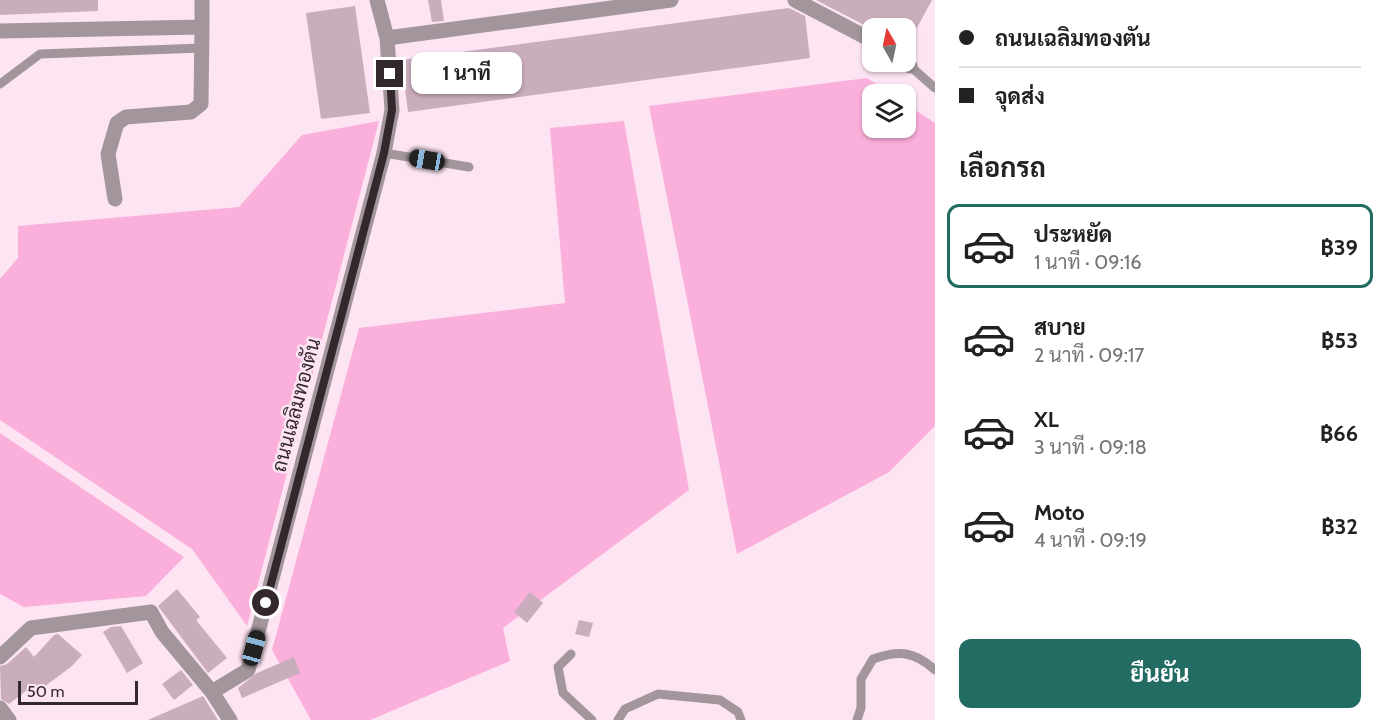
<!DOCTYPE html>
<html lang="th">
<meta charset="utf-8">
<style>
body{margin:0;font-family:Cabin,Sarabun,sans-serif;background:#f2f2f2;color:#222;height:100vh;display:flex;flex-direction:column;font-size:22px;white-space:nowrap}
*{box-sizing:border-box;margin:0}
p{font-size:20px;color:#767676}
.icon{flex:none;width:33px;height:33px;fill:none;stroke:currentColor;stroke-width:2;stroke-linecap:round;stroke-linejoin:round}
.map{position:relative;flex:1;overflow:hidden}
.details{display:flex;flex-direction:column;background:#fff;width:450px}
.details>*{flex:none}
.guide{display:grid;align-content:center;height:132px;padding:0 24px;background:#fff}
.needle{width:39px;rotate:351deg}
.fabs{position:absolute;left:862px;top:18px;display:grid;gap:12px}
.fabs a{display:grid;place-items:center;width:54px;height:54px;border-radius:12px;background:#fff;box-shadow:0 2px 4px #0004;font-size:30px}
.scale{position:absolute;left:18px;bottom:15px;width:120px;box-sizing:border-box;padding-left:6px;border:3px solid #33282e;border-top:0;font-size:16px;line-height:21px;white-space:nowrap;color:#33282e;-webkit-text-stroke:4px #fde4f2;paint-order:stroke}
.end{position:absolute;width:27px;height:27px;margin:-14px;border:8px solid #33282e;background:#fff;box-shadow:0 0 0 3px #fff}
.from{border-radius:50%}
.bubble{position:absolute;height:42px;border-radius:12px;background:#fff;box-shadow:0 2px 4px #0004;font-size:20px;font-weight:700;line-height:42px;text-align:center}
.car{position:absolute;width:18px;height:36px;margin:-18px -9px;border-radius:8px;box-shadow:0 0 4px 2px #0007;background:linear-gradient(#222 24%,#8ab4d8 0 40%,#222 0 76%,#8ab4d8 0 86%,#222 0)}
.guide b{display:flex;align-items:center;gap:21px;height:57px;font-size:22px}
.guide b+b{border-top:2px solid #e0e0e0}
.guide i{width:15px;height:15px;background:#222}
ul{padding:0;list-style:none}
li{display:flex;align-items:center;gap:18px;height:84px;margin:0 12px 9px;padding:0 12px;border:3px solid transparent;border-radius:12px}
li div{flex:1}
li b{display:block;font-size:22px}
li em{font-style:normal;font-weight:700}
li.on{border-color:#236c63}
li>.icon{width:54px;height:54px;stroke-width:1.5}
h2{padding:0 24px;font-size:27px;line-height:72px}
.primary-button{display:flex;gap:12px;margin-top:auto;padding:12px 24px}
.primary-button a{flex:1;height:69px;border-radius:12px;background:#236c63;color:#fff;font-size:24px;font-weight:700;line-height:69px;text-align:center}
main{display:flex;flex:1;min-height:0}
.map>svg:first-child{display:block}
.green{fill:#fbafdb}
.building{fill:#caadbd}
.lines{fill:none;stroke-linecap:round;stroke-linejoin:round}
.lane{stroke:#a2969c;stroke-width:9}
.street{stroke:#a2969c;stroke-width:15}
.route{stroke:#33282e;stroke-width:8}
.labels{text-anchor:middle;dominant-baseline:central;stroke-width:5;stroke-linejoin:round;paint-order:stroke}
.street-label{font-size:20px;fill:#33282e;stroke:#fde4f2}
</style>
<main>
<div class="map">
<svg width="935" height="720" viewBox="0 0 935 720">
<rect width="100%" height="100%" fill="#fde4f2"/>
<path class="green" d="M 867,78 L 892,94 L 873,94 L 873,128 L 906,128 L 906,104 L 935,123 L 935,426 L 889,472 L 737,554 L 649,106 Z
M 379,121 L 247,626 L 192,549 L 0,420 L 0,279 L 18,258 L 18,226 L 239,207 L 302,135 Z
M 624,121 L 689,490 L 503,628 L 510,661 L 370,720 L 311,720 L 272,650 L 359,328 L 565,303 L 550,128 Z
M 0,433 L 184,557 L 146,596 L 24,607 L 0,594 Z"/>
<path class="building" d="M 0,0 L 98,0 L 98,11 L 0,15 Z
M 428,0 L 441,0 L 444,21 L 432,22 Z
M 816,0 L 932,0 L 906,48 L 906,28 L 870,28 Z
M 355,6 L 370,113 L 321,119 L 306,13 Z
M 789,8 L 805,16 L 810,58 L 408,112 L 401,60 Z
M 177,589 L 200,617 L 196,620 L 227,658 L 208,673 L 158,606 Z
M 530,592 L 543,603 L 527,623 L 514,612 Z
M 579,620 L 593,623 L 589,637 L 575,634 Z
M 121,626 L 143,663 L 127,673 L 103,632 L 111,627 Z
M 58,634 L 82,655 L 72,666 L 36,693 L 31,687 L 9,704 L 1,699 L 0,666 L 7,664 L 26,647 L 34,657 L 54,635 Z
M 294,657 L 300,673 L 242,698 L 238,688 L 257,673 Z
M 181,670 L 193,685 L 174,700 L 162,684 Z
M 203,696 L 218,720 L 148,720 Z"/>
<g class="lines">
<path class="lane" d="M 910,66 L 935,88
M 0,84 L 40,54 L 202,48
M 384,153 L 469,167
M 571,654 L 558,667 L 563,693 L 592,720
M 618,720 L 625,709 L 658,694 L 720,700 L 738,712 L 741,720
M 857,720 L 861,708 L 861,679 L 873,659 C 899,650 914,651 935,670"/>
<path class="street" d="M 795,0 L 873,41
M 0,31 L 202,27 L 202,0
M 387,38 L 671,0
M 904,62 L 910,66
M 115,199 L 108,154 L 117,123 L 126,117 L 191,112 L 201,104 L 202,27
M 0,657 L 31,628 L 151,612 L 162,632 L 212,692 L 230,720
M 212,692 L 248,670 L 384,153 L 392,110 L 387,38 L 377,0
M 0,708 L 9,720"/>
</g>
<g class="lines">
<path class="route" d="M 266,603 L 384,153 L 392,110 L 390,74"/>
</g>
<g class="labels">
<g class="street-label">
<text transform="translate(296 405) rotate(-75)">ถนนเฉลิมทองตัน</text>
</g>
</g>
</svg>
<div class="fabs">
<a><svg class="needle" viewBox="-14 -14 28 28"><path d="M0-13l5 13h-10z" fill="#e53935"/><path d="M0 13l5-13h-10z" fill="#767676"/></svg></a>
<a><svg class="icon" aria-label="layers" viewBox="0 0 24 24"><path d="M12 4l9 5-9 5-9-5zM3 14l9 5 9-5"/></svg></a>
</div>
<div class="scale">50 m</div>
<i class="end from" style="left:266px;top:603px"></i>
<i class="end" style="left:390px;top:74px"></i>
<div class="bubble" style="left:411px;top:52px;width:111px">1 นาที</div>
<i class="car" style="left:427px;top:160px;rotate:280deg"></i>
<i class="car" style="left:254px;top:648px;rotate:15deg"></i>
</div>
<section class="details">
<div class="guide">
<b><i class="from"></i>ถนนเฉลิมทองตัน</b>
<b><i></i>จุดส่ง</b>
</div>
<h2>เลือกรถ</h2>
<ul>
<li class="on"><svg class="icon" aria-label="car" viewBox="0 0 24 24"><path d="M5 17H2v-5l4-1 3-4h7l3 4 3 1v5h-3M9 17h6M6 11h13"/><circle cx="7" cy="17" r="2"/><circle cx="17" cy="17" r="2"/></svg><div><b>ประหยัด</b><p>1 นาที · 09:16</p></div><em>฿39</em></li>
<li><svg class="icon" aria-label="car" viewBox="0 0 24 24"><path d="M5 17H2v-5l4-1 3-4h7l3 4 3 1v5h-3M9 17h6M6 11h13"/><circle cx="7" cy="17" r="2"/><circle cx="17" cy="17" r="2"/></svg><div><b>สบาย</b><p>2 นาที · 09:17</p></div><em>฿53</em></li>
<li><svg class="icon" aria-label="car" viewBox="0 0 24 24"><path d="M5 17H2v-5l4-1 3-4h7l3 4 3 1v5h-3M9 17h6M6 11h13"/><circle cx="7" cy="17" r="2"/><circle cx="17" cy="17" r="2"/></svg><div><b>XL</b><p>3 นาที · 09:18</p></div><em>฿66</em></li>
<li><svg class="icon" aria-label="car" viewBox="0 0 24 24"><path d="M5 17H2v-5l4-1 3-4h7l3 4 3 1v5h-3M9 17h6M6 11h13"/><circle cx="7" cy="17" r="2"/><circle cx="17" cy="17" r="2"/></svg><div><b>Moto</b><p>4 นาที · 09:19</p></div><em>฿32</em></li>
</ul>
<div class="primary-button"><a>ยืนยัน</a></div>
</section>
</main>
